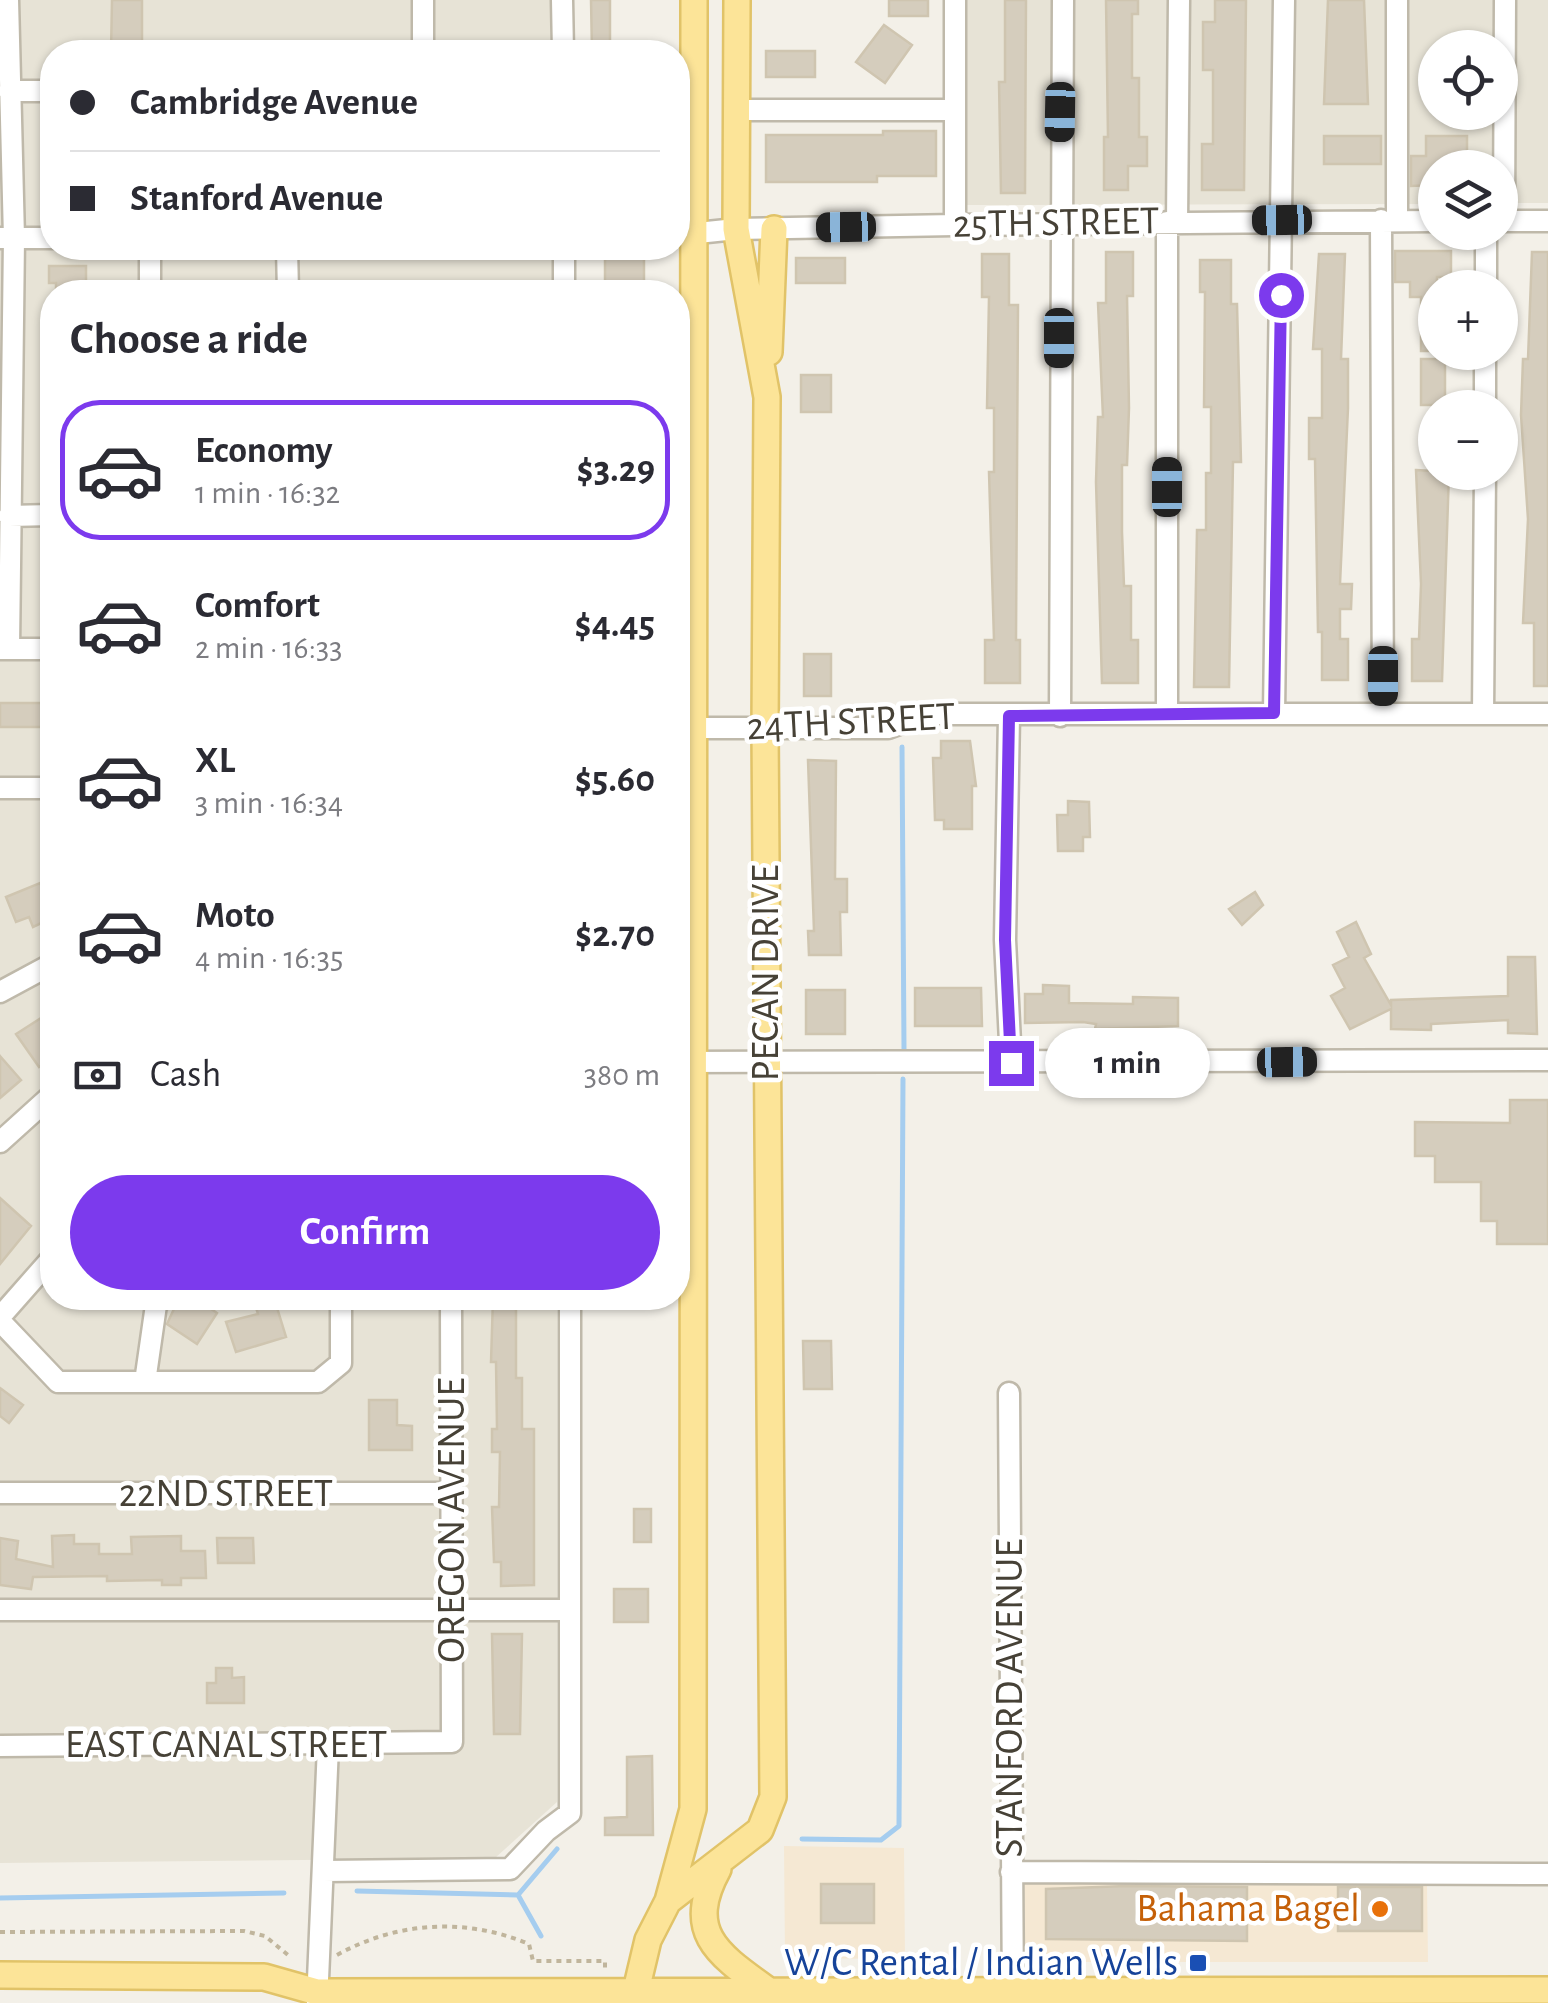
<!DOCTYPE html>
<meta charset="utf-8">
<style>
body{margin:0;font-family:"Alegreya Sans",sans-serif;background:#f7f7f7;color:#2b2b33;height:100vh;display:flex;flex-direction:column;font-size:38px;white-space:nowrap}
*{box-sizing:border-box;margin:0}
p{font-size:32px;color:#7c7c81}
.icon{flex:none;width:55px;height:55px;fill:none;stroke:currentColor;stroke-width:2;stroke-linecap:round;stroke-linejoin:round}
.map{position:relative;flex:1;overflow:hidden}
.sheet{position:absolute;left:40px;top:280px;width:650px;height:1030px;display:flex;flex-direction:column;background:#fff;border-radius:40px;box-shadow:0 2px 8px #0004}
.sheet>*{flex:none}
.hud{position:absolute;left:40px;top:40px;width:650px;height:220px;border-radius:40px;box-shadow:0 2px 8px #0004;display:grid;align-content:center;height:220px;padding:0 30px;background:#fff}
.fabs{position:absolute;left:1418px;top:30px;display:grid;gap:20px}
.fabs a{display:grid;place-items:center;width:100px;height:100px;border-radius:50%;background:#fff;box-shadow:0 2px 8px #0004;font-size:50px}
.end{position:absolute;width:45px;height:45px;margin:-22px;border:12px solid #7c3aed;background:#fff;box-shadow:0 0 0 5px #fff}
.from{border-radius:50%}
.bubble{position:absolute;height:70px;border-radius:35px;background:#fff;box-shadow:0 2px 8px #0004;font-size:32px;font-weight:700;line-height:70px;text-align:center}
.car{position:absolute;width:30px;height:60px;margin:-30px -15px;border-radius:12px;box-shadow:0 0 8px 2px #0007;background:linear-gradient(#222 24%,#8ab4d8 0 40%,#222 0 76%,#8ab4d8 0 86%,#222 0)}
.hud b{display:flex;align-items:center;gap:35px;height:95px;font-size:38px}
.hud b+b{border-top:2px solid #e1e1e2}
.hud i{width:25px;height:25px;background:#2b2b33}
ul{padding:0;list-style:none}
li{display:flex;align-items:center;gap:30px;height:140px;margin:0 20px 15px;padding:0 10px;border:5px solid transparent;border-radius:40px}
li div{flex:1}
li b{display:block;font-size:38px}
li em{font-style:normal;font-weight:700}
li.active{border-color:#7c3aed}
li>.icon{width:90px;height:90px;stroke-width:1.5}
h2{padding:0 30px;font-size:45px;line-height:120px}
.pay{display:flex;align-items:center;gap:25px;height:110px;padding:0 30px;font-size:38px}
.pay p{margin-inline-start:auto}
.button{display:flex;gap:20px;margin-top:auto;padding:20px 30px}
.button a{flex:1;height:115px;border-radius:60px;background:#7c3aed;color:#fff;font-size:40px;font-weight:700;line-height:115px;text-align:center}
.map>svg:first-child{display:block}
.residential{fill:#e7e3d6;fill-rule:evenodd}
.commercial{fill:#f5e8d3}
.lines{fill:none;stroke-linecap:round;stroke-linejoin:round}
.stream{stroke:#a5cdef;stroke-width:5}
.building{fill:#d5cdbd;stroke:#cfc5b0;stroke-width:2.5}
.minor-casing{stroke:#bfb9aa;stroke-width:25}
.major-casing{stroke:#e1c368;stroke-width:30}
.path{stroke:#c0b59c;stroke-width:4;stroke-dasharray:5 5;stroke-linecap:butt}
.minor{stroke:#fff;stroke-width:20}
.major{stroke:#fce498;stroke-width:25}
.route{stroke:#7c3aed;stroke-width:12}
.food-dot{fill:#e8710a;stroke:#fff;stroke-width:4}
.transit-dot{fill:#1a4fb4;stroke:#fff;stroke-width:4}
.labels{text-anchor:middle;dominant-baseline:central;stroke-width:9;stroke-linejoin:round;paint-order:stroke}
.street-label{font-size:40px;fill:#464136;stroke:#fff}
.food-label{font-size:40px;fill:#c56008;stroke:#fff;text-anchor:end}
.transit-label{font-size:40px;fill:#164399;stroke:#fff;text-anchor:end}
</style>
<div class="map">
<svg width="1548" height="2003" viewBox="0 0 1548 2003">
<rect width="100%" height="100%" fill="#f3f0e8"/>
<path class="residential" d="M 0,0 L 550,0 L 550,52 L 52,52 L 52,248 L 553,248 L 554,292 L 52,292 L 52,778 L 0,778 Z
M 965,0 L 1548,0 L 1548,203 L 1500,203 L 1500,168 L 1435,168 L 1435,204 L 965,205 ZM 1435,48 L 1500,48 L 1500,112 L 1435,112 Z
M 0,796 L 52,796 L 52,1298 L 557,1298 L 557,1802 L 495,1858 L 0,1863 Z"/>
<path class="commercial" d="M 784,1846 L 904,1848 L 905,1959 L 785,1958 Z
M 1024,1882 L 1427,1885 L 1428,1962 L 1029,1962 L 1025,1955 Z"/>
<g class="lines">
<path class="stream" d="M 902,747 L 904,1049
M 802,1839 L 881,1840 L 899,1826 L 903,1079
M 357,1891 L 518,1895 L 541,1936
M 518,1895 L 557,1849
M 0,1898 L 284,1893"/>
</g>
<path class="building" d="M 112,0 L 142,0 L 142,51 L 111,52 Z
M 591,0 L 610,0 L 610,52 L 592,52 Z
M 889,0 L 928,0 L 928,16 L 889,16 Z
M 1005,0 L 1026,0 L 1025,193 L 1001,193 L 999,82 L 1005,82 Z
M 1106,0 L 1138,0 L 1138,14 L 1132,14 L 1132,78 L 1139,78 L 1139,137 L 1147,137 L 1147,166 L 1128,166 L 1128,190 L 1104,190 L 1104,137 L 1108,137 Z
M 1215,0 L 1246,0 L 1244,190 L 1202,190 L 1202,144 L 1213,144 L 1213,70 L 1203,70 L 1203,22 L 1215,22 Z
M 1328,0 L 1364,0 L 1368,104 L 1324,104 Z
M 884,25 L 912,45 L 885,83 L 856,62 Z
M 766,51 L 815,51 L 815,77 L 766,77 Z
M 883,131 L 936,131 L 936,176 L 877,176 L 877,182 L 766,182 L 766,135 L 883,135 Z
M 1324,136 L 1381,136 L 1381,164 L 1324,164 Z
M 1426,136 L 1467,136 L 1467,162 L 1435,168 L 1435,185 L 1411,186 L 1411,156 L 1426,156 Z
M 1395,251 L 1451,251 L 1451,277 L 1437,277 L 1435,351 L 1421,351 L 1421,297 L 1410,297 L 1410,282 L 1395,282 Z
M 1106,252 L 1133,252 L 1133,296 L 1127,296 L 1129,408 L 1127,465 L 1122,465 L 1122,532 L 1124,586 L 1131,586 L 1131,640 L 1138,640 L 1138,683 L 1102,683 L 1096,482 L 1098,417 L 1103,417 L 1098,303 L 1106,303 Z
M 1532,252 L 1548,252 L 1548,686 L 1534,686 L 1534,623 L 1523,623 L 1528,519 L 1521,415 L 1523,359 L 1528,359 Z
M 982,254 L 1009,254 L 1009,305 L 1018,305 L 1016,640 L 1020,640 L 1020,683 L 985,683 L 985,640 L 994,640 L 989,472 L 994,472 L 994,408 L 987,408 L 989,297 L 982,297 Z
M 1319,254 L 1345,254 L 1341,359 L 1348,359 L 1348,408 L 1340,584 L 1352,584 L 1351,609 L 1340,609 L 1340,639 L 1348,639 L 1348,680 L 1322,680 L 1322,632 L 1318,632 L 1315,459 L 1309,459 L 1309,418 L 1322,418 L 1322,349 L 1313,349 Z
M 605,257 L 644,257 L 644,286 L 605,286 Z
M 796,258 L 845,258 L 845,283 L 796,283 Z
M 1200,260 L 1231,260 L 1231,304 L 1237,304 L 1241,462 L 1233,462 L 1229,687 L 1194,687 L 1197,530 L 1206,530 L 1206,473 L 1211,473 L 1211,407 L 1204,407 L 1205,292 L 1200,292 Z
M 49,266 L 86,266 L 86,292 L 56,292 L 56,283 L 49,283 Z
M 1421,359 L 1445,359 L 1445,405 L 1421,405 Z
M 801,375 L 831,375 L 831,412 L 801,412 Z
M 1416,470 L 1449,472 L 1442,681 L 1412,681 L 1412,639 L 1419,639 L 1421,584 Z
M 804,654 L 831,654 L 831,696 L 804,696 Z
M 0,703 L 47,703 L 47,727 L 0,727 Z
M 941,741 L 970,741 L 976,786 L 972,786 L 972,829 L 944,829 L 944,820 L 935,820 L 933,758 L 941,758 Z
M 808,760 L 836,761 L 835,879 L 847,879 L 847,912 L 840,912 L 841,955 L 809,955 L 808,931 L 814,931 Z
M 1068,801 L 1089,802 L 1090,837 L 1083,837 L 1083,851 L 1058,851 L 1057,815 L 1068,815 Z
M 40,883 L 52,907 L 52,918 L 33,927 L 29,917 L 16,922 L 6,897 Z
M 1255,892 L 1263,905 L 1242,925 L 1229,909 Z
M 1356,922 L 1371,954 L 1364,958 L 1391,1005 L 1391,1000 L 1508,996 L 1508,957 L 1535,957 L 1537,1034 L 1508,1033 L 1508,1020 L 1431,1024 L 1431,1030 L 1391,1029 L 1391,1009 L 1350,1029 L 1331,996 L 1345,988 L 1333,965 L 1349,957 L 1337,932 Z
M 1043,985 L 1069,986 L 1069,1003 L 1133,1004 L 1133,997 L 1178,998 L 1178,1026 L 1095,1029 L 1096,1024 L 1083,1022 L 1025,1023 L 1025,994 L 1043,994 Z
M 915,988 L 981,988 L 982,1026 L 915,1026 Z
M 806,990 L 845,990 L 845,1034 L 806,1034 Z
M 52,1011 L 52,1058 L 39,1067 L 16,1034 Z
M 0,1056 L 21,1080 L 0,1098 Z
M 1510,1100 L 1548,1100 L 1548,1244 L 1497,1244 L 1497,1221 L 1481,1221 L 1481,1182 L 1435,1182 L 1435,1156 L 1415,1156 L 1415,1122 L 1510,1123 Z
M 0,1198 L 31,1226 L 0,1264 Z
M 179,1298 L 192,1306 L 197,1299 L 217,1313 L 197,1344 L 167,1324 Z
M 253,1298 L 274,1298 L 286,1337 L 236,1352 L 226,1322 L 258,1314 Z
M 493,1298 L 516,1298 L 516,1378 L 522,1378 L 522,1429 L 534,1429 L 534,1585 L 501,1586 L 501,1562 L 494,1562 L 492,1507 L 499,1507 L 500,1452 L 492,1452 L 492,1429 L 497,1429 L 496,1362 L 491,1362 Z
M 803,1341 L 831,1341 L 832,1389 L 804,1389 Z
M 0,1388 L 23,1405 L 9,1423 L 0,1416 Z
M 369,1400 L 397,1400 L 397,1425 L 412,1426 L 412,1450 L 369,1450 Z
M 634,1509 L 651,1509 L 651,1542 L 634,1542 Z
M 74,1535 L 74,1544 L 99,1544 L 99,1554 L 132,1554 L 131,1537 L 181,1536 L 181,1551 L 205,1551 L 206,1578 L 181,1578 L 181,1585 L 162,1585 L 162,1580 L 107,1581 L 107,1576 L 33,1577 L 31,1589 L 0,1585 L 0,1538 L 18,1541 L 16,1559 L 53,1567 L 52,1536 Z
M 217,1538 L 253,1538 L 254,1563 L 218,1563 Z
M 614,1589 L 648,1589 L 648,1622 L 614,1622 Z
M 492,1634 L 522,1634 L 520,1734 L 494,1734 Z
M 216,1668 L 232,1668 L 232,1678 L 244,1677 L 244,1703 L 207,1703 L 207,1683 L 216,1683 Z
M 652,1756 L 653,1835 L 605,1835 L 605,1818 L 627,1817 L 627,1757 Z
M 821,1884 L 874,1884 L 874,1923 L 821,1923 Z
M 1126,1886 L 1247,1887 L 1247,1941 L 1046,1939 L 1046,1889 Z
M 1338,1887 L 1422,1887 L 1422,1931 L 1338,1931 Z"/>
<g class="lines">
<g class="minor-casing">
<path id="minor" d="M 8,0 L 14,238 L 9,648
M 423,0 L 423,52
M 562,0 L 563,52
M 955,0 L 955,225
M 1397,0 L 1397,220
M 9,91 L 52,91
M 737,110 L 955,110
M 1381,220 L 1383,714
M 1500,221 L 1548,221
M 1504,221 L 1505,0
M 1167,222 L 1167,714
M 1177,222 L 1179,0
M 678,235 L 736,229 L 955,225 L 1435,221
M 0,238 L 52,238
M 287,248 L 288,292
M 564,248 L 564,292
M 1486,288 L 1486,232
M 150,292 L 150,248
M 1485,408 L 1485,352
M 9,516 L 52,515
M 0,649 L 52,649
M 1274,713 L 1284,0
M 1483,714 L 1485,472
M 1009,716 L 1005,940 L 1011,1063
M 1060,716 L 1063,0
M 693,728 L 888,728 L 926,714 L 1548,714
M 0,788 L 52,788
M 0,992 L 52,964
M 678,1062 L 1548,1060
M 0,1142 L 52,1095
M 0,1317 L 52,1258
M 0,1321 L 58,1382 L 318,1382 L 341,1363 L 341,1298
M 145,1382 L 156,1305 L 163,1298
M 1009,1393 L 1013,2003
M 0,1493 L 453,1493
M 0,1610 L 570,1610
M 0,1746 L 452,1742 L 451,1298
M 324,1871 L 510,1869 L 546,1831 L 570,1813 L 570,1298
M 1011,1872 L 1548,1874
M 317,2003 L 328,1746"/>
</g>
<g class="major-casing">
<path id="major" d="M 769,352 L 774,229
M 718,1869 C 683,1933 719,1955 769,1991
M 668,1901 L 760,1830 L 773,1797 L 765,730 L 767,397 L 736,229 L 737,0
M 0,1975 L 264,1977 L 317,1992 L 1548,1990
M 633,2003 L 648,1940 L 668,1901 L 693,1809 L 694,0"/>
</g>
<path class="path" d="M 0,1932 L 244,1931 L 265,1936 L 288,1955
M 337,1955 C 396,1922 465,1917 529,1944 L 533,1961 L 605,1961 L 605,1971"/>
<use href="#minor" class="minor"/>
<use href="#major" class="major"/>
</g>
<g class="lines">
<path class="route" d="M 1011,1063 L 1005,940 L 1009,716 L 1274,713 L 1281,295"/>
</g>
<circle class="food-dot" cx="1380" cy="1909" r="10"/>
<rect class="transit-dot" x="1188" y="1953" width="20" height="20" rx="5"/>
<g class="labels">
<g class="street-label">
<text transform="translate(1056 223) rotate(-1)">25TH STREET</text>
<text transform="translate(851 722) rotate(-3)">24TH STREET</text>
<text transform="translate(766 973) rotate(-90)">PECAN DRIVE</text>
<text x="226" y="1494">22ND STREET</text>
<text transform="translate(452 1520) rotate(-90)">OREGON AVENUE</text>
<text transform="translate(1010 1698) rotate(-90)">STANFORD AVENUE</text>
<text x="226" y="1745">EAST CANAL STREET</text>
</g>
<g class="food-label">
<text x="1360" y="1909">Bahama Bagel</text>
</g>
<g class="transit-label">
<text x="1178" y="1963">W/C Rental / Indian Wells</text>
</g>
</g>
</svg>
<div class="fabs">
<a><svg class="icon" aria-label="locate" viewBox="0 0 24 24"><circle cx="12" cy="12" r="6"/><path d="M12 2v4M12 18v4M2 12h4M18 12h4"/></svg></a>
<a><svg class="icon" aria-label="layers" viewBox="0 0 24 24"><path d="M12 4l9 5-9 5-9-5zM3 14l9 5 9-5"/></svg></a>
<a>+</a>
<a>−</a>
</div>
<i class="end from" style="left:1281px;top:295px"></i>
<i class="end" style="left:1011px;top:1063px"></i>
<div class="bubble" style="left:1045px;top:1028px;width:165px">1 min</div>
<i class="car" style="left:1060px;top:112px;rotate:181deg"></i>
<i class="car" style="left:1282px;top:220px;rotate:269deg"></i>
<i class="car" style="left:846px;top:227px;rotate:269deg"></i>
<i class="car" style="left:1059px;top:338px;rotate:180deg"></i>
<i class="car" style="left:1167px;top:487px;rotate:0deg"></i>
<i class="car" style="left:1383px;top:676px;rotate:180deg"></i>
<i class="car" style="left:1287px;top:1062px;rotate:89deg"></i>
<div class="hud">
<b><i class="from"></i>Cambridge Avenue</b>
<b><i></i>Stanford Avenue</b>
</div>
<section class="sheet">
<h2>Choose a ride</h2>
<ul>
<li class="active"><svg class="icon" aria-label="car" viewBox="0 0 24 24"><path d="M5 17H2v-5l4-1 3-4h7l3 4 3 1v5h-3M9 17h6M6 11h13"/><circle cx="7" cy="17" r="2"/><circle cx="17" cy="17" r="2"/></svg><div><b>Economy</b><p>1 min · 16:32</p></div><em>$3.29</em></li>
<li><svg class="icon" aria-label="car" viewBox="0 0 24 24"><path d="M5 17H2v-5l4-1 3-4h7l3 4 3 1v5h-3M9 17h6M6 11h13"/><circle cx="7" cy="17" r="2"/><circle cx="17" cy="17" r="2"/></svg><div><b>Comfort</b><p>2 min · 16:33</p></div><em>$4.45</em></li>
<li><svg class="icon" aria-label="car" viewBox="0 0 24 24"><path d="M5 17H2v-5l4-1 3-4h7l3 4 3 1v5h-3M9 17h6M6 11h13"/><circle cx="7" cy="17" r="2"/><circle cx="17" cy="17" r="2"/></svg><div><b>XL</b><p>3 min · 16:34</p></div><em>$5.60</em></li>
<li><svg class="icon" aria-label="car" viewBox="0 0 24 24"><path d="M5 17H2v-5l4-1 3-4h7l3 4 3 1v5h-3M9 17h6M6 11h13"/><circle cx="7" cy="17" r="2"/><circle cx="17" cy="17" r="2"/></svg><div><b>Moto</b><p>4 min · 16:35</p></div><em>$2.70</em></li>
</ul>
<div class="pay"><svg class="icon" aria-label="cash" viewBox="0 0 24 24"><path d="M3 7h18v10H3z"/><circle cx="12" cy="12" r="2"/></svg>Cash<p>380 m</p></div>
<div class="button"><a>Confirm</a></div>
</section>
</div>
